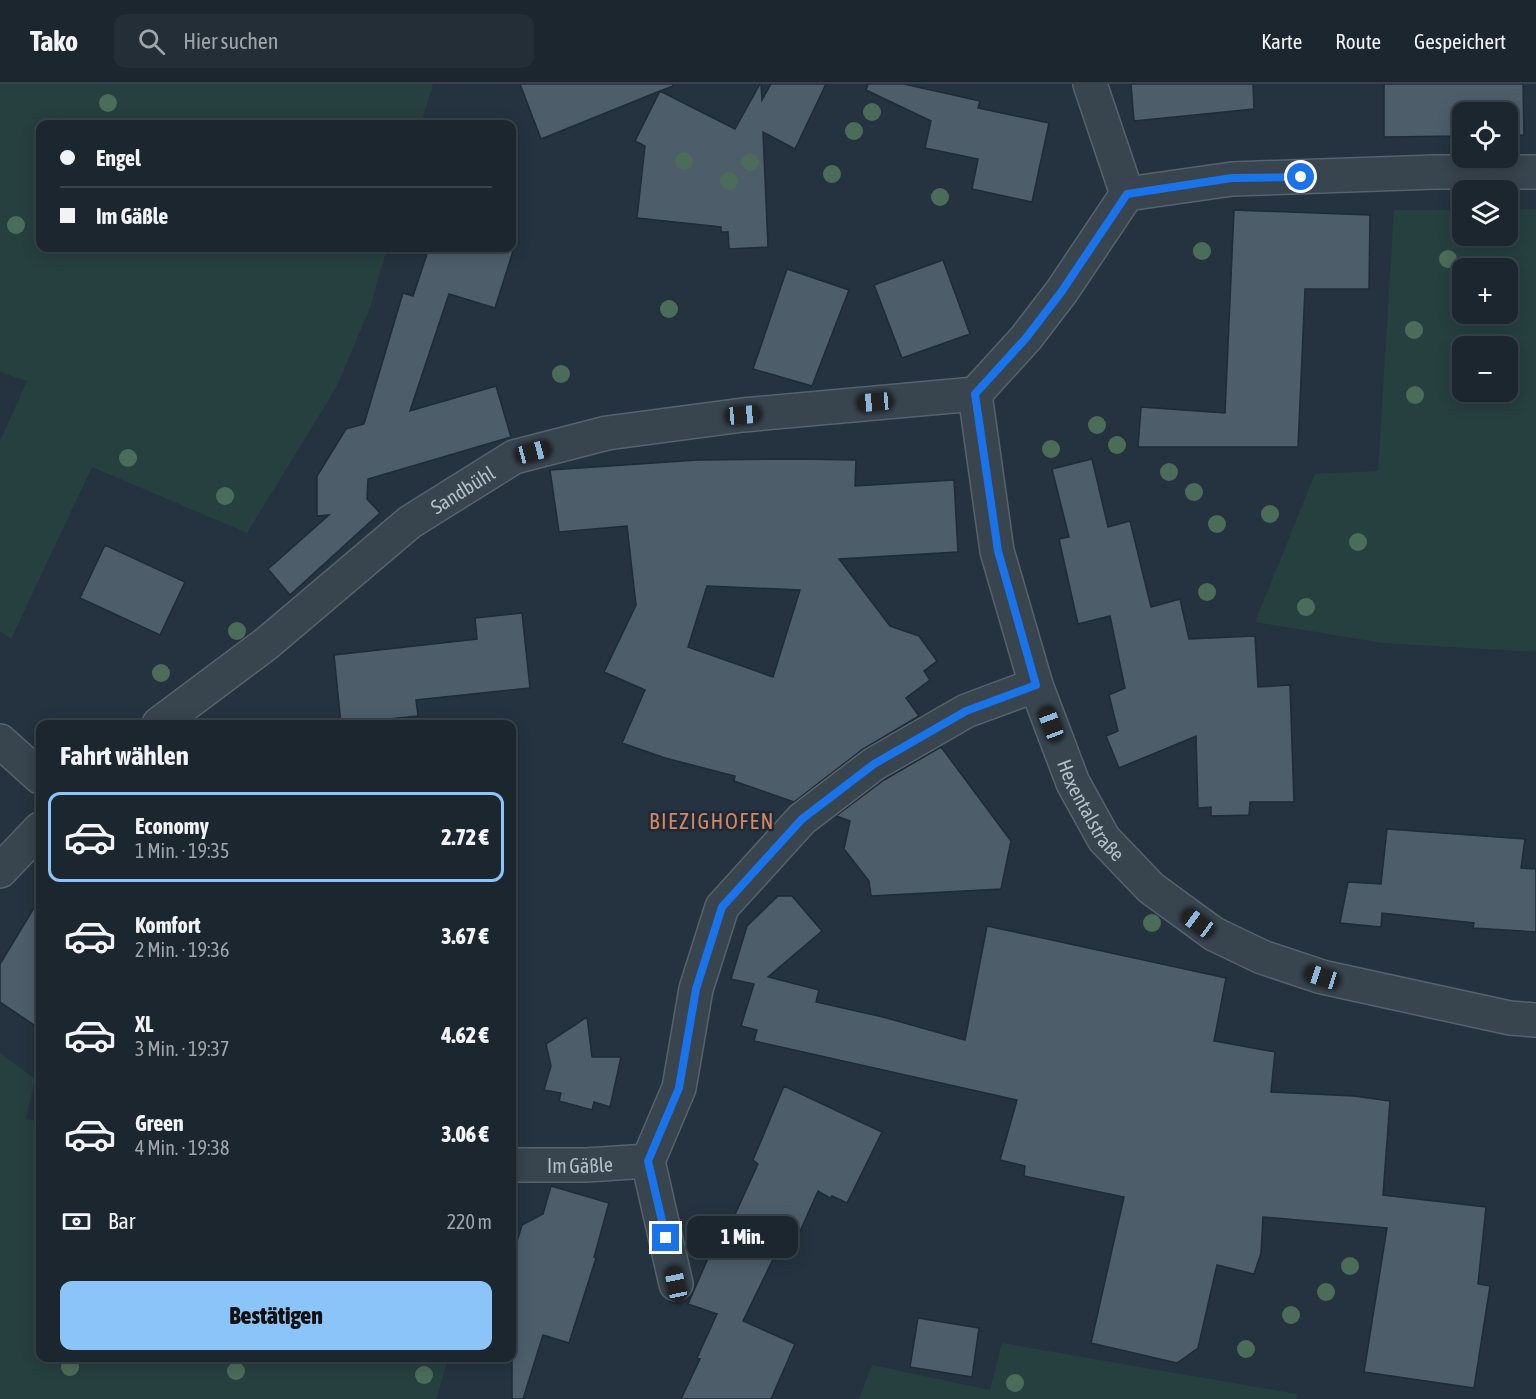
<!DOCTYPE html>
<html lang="de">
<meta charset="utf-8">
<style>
body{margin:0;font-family:"Asap Condensed",sans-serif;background:#242e37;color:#f1f3f6;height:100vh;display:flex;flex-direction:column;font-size:22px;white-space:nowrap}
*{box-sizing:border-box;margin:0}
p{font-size:20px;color:#a0a5aa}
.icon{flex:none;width:33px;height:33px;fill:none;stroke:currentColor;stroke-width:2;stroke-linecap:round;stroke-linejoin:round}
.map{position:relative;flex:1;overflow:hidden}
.side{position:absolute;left:36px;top:636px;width:480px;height:642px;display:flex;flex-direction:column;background:#1b262f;border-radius:12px;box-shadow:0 3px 15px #0003,0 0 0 2px #39434b}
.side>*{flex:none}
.top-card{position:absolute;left:36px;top:36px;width:480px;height:132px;border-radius:12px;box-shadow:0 3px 15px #0003,0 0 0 2px #39434b;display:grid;align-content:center;height:132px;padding:0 24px;background:#1b262f}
.fabs{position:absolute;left:1452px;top:18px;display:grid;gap:12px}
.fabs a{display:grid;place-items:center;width:66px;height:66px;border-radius:12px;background:#1b262f;box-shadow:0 3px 15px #0003,0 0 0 2px #39434b;font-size:30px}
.end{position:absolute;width:27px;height:27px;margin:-14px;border:8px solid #1a73e8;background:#fff;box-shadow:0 0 0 3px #fff}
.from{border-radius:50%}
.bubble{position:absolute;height:42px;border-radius:12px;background:#1b262f;box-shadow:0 3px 15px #0003,0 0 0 2px #39434b;font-size:20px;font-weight:800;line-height:42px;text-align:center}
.car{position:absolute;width:18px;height:36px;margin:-18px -9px;border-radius:8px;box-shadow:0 0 4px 2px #0007;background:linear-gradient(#222 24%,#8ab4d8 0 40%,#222 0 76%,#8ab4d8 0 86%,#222 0)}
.top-card b{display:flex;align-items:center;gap:21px;height:57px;font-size:22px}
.top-card b+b{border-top:2px solid #39434b}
.top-card i{width:15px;height:15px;background:#f1f3f6}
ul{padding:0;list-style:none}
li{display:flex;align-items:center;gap:18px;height:90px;margin:0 12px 9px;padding:0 12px;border:3px solid transparent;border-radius:12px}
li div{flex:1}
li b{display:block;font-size:22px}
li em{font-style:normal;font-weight:800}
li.on{border-color:#8ac4f9}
li>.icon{width:54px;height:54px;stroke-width:1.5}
h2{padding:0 24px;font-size:27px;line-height:72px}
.pay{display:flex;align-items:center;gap:15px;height:66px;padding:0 24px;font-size:22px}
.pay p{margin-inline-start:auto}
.primary-button{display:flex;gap:12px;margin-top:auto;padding:12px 24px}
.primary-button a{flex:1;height:69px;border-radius:12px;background:#8ac4f9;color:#111;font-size:24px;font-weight:800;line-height:69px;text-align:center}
header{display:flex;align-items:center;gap:36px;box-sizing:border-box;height:84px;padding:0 30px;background:#1b262f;border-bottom:2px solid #39434b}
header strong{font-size:28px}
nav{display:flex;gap:33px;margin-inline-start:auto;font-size:21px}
.search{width:420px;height:54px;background:#242e37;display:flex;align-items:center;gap:15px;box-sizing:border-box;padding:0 21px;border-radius:12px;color:#a0a5aa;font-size:22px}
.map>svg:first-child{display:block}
.green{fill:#26403f;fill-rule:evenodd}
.building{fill:#4d5d6a;stroke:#1f2b36;stroke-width:1.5;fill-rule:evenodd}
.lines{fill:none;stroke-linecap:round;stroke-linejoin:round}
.minor-casing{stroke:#56626c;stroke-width:36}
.minor{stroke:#38444e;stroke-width:33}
.tree{fill:#4b6c59}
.route{stroke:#1a73e8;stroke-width:8}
.labels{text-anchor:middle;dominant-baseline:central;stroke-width:5;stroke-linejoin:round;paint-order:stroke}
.street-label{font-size:20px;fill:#b4bfc9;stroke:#1d2934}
.quarter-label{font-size:22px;letter-spacing:1.5px;fill:#d68563;stroke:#1d2934}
</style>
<header>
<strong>Tako</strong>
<div class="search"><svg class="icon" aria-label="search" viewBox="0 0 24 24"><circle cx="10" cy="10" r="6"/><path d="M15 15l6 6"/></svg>Hier suchen</div>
<nav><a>Karte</a><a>Route</a><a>Gespeichert</a></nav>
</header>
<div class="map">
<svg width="1536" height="1315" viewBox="0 0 1536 1315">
<rect width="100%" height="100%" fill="#24333f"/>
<path class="green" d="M 0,0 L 433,0 L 421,40 L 40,40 L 40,164 L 387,164 L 370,224 L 336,304 L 247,449 L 92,383 L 11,555 L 0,547 L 0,357 L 27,297 L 0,288 Z
M 1536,125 L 1536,568 L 1383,559 L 1255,538 L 1315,390 L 1378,387 L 1394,126 L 1462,126 L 1462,152 L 1508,152 L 1508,126 ZM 1462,184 L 1508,184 L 1508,230 L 1462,230 ZM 1462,262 L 1508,262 L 1508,308 L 1462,308 Z
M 0,969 L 35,995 L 26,1035 L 40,1038 L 40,1274 L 423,1274 L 447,1279 L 436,1315 L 0,1315 Z
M 1002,1259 L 1297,1310 L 1296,1315 L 859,1315 L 872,1281 L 990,1306 Z"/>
<path class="building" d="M 520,0 L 672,0 L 673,2 L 660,7 L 735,45 L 760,0 L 761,0 L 762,16 L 771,0 L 826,0 L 795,65 L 763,48 L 768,163 L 729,165 L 728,148 L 721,148 L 721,143 L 637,134 L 645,62 L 635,57 L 660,7 L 541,55 Z
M 868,0 L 904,0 L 980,17 L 978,24 L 1049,39 L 1032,118 L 972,105 L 978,75 L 925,64 L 931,37 L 866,6 Z
M 1131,0 L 1253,0 L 1254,25 L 1134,37 Z
M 1384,0 L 1523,0 L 1524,51 L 1508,52 L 1508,28 L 1462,28 L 1462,52 L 1384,53 Z
M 1234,126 L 1370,131 L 1369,205 L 1305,205 L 1298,363 L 1138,363 L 1141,323 L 1225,329 Z
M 429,164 L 514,164 L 495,224 L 449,210 L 410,327 L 496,302 L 511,353 L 368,395 L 367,415 L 380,429 L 290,511 L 268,485 L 329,431 L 317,432 L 317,392 L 346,345 L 364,340 L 403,209 L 413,212 Z
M 943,176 L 970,250 L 902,274 L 874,201 Z
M 787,185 L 849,206 L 812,302 L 753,285 Z
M 800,375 L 856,376 L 855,402 L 954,396 L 958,468 L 839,475 L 890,542 L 919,552 L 937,577 L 924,587 L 930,596 L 906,614 L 919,632 L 863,665 L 794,718 L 734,697 L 735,692 L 665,674 L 622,659 L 645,606 L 604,588 L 636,521 L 627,442 L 559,448 L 550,386 L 698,376 ZM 707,502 L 800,506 L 773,593 L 688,563 Z
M 1092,375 L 1108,443 L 1130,437 L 1151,523 L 1180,515 L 1189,555 L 1255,552 L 1258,603 L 1290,601 L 1294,718 L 1250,718 L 1249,731 L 1211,732 L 1211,723 L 1198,724 L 1196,652 L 1119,684 L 1106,652 L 1118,647 L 1109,611 L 1125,604 L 1110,532 L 1078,540 L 1059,455 L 1069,453 L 1052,385 Z
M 105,461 L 185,498 L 160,551 L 80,514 Z
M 522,529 L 530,604 L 416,616 L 418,632 L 341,640 L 334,571 L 477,555 L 475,534 Z
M 941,663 L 1011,757 L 1001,805 L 871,812 L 869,797 L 844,765 L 850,737 L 836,732 L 884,696 Z
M 1387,745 L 1525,755 L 1521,784 L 1536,785 L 1536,848 L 1473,844 L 1474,839 L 1382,829 L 1381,843 L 1340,839 L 1348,798 L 1381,800 Z
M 778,812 L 792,812 L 822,847 L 768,893 L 819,906 L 816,918 L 883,933 L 965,956 L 987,842 L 1226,894 L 1214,957 L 1275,968 L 1271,1008 L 1354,1012 L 1390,1017 L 1383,1111 L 1486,1123 L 1478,1200 L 1490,1202 L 1474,1304 L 1364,1288 L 1387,1144 L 1263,1133 L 1261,1169 L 1254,1190 L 1217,1181 L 1198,1264 L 1177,1279 L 1091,1259 L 1124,1113 L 1024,1092 L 1025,1082 L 1000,1076 L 1017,1016 L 754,957 L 757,946 L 741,942 L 754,900 L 731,895 L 747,842 Z
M 40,814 L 40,945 L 0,918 L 0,880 Z
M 587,933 L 592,973 L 621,973 L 610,1023 L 594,1018 L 592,1026 L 559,1017 L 561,1009 L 544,1006 L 551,982 L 546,960 Z
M 784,1002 L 882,1048 L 847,1119 L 832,1112 L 830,1114 L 818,1107 L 790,1170 L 778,1165 L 743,1237 L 795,1260 L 771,1315 L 681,1315 L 700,1275 L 697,1274 L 717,1230 L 688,1220 L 716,1156 L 722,1159 L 758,1080 L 753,1076 Z
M 551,1102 L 609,1119 L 594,1173 L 596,1174 L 569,1259 L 543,1251 L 523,1315 L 512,1315 L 512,1174 L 522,1141 L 543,1130 Z
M 918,1234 L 979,1244 L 972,1293 L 910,1283 Z"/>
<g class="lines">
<g class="minor-casing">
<g id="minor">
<path d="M 1090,0 L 1127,110"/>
<path d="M 1127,110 L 1232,95 L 1435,88 L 1536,88"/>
<path id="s1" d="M 975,310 L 997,467 L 1036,601 L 1073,699 L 1104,755 L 1151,804 L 1214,850 L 1262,873 L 1322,893 L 1510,934 L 1536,936"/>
<path d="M 975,310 L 1026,254 L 1062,207 L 1127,110"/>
<path id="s2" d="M 159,640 L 266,560 L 410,438 L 514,373 L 607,349 L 743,331 L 975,310"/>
<path d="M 0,657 L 40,693"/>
<path d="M 0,787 L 40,745"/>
<path id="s3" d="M 512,1081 L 586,1081 L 648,1077"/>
<path d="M 676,1200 L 648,1077 L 679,1004 L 696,905 L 722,823 L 802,735 L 874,680 L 966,627 L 1036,601"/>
</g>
</g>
<use href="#minor" class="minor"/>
</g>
<g class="tree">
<circle cx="108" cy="19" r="9"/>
<circle cx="872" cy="28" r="9"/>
<circle cx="854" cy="47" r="9"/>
<circle cx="684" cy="77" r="9"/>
<circle cx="750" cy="78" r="9"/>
<circle cx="832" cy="90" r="9"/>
<circle cx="729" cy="97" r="9"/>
<circle cx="940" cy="113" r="9"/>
<circle cx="16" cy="141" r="9"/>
<circle cx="1202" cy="167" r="9"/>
<circle cx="1448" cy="175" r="9"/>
<circle cx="669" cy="225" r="9"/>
<circle cx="1414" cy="246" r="9"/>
<circle cx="561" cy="290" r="9"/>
<circle cx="1415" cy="311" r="9"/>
<circle cx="1097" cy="341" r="9"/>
<circle cx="1117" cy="361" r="9"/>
<circle cx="1051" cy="365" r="9"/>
<circle cx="128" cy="374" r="9"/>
<circle cx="1169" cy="388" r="9"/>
<circle cx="1194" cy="408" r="9"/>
<circle cx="225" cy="412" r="9"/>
<circle cx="1270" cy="430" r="9"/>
<circle cx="1217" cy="440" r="9"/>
<circle cx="1358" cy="458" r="9"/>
<circle cx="1207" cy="508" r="9"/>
<circle cx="1306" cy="523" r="9"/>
<circle cx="237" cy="547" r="9"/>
<circle cx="161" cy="589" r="9"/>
<circle cx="1152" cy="839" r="9"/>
<circle cx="1350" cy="1182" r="9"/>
<circle cx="1326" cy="1208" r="9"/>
<circle cx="1291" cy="1231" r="9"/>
<circle cx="1246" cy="1265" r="9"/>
<circle cx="70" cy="1283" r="9"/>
<circle cx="236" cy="1287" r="9"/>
<circle cx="424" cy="1291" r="9"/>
<circle cx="1015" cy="1299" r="9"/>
</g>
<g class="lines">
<path class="route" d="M 666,1154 L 648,1077 L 679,1004 L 696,905 L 722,823 L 802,735 L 874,680 L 966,627 L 1036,601 L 998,467 L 975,310 L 1026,254 L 1062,207 L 1127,110 L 1232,94 L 1301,93"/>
</g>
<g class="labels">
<g class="street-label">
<text stroke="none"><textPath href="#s2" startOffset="384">Sandbühl</textPath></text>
<text stroke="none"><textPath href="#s1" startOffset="435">Hexentalstraße</textPath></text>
<text stroke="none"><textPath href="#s3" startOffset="68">Im Gäßle</textPath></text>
</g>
<g class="quarter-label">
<text x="712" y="737">BIEZIGHOFEN</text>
</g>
</g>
</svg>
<div class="fabs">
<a><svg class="icon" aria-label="locate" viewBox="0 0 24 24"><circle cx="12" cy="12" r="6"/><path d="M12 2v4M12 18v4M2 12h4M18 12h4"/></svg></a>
<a><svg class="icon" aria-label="layers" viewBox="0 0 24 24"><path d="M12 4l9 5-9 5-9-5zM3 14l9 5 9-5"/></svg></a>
<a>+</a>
<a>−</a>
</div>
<i class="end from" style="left:1301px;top:93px"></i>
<i class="end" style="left:666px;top:1154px"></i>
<div class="bubble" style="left:687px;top:1132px;width:111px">1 Min.</div>
<i class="car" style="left:875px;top:318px;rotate:265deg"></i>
<i class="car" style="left:743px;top:331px;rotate:85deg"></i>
<i class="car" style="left:533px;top:368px;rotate:75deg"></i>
<i class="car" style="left:1051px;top:640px;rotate:339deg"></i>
<i class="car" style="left:1198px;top:839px;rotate:306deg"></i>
<i class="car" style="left:1322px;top:893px;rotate:288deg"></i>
<i class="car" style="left:676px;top:1200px;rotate:348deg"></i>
<div class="top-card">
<b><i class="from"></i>Engel</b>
<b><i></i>Im Gäßle</b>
</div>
<section class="side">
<h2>Fahrt wählen</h2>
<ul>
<li class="on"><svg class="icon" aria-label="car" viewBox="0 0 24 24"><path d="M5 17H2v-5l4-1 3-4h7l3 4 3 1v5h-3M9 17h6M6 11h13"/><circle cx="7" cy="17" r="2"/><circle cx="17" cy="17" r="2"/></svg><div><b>Economy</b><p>1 Min. · 19:35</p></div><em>2.72 €</em></li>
<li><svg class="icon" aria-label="car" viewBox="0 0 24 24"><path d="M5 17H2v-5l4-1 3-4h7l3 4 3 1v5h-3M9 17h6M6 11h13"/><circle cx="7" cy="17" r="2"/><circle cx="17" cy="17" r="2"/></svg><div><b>Komfort</b><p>2 Min. · 19:36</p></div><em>3.67 €</em></li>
<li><svg class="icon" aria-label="car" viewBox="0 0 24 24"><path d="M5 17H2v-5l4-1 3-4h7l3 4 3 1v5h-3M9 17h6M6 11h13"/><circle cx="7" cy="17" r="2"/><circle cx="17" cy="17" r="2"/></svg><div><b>XL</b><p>3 Min. · 19:37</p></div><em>4.62 €</em></li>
<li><svg class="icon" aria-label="car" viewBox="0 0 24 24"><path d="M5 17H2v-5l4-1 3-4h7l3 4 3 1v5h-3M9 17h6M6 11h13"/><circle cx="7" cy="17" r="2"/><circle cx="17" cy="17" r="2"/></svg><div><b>Green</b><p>4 Min. · 19:38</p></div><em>3.06 €</em></li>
</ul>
<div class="pay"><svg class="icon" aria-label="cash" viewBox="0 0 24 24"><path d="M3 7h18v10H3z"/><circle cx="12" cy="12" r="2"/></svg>Bar<p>220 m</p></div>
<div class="primary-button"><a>Bestätigen</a></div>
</section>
</div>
